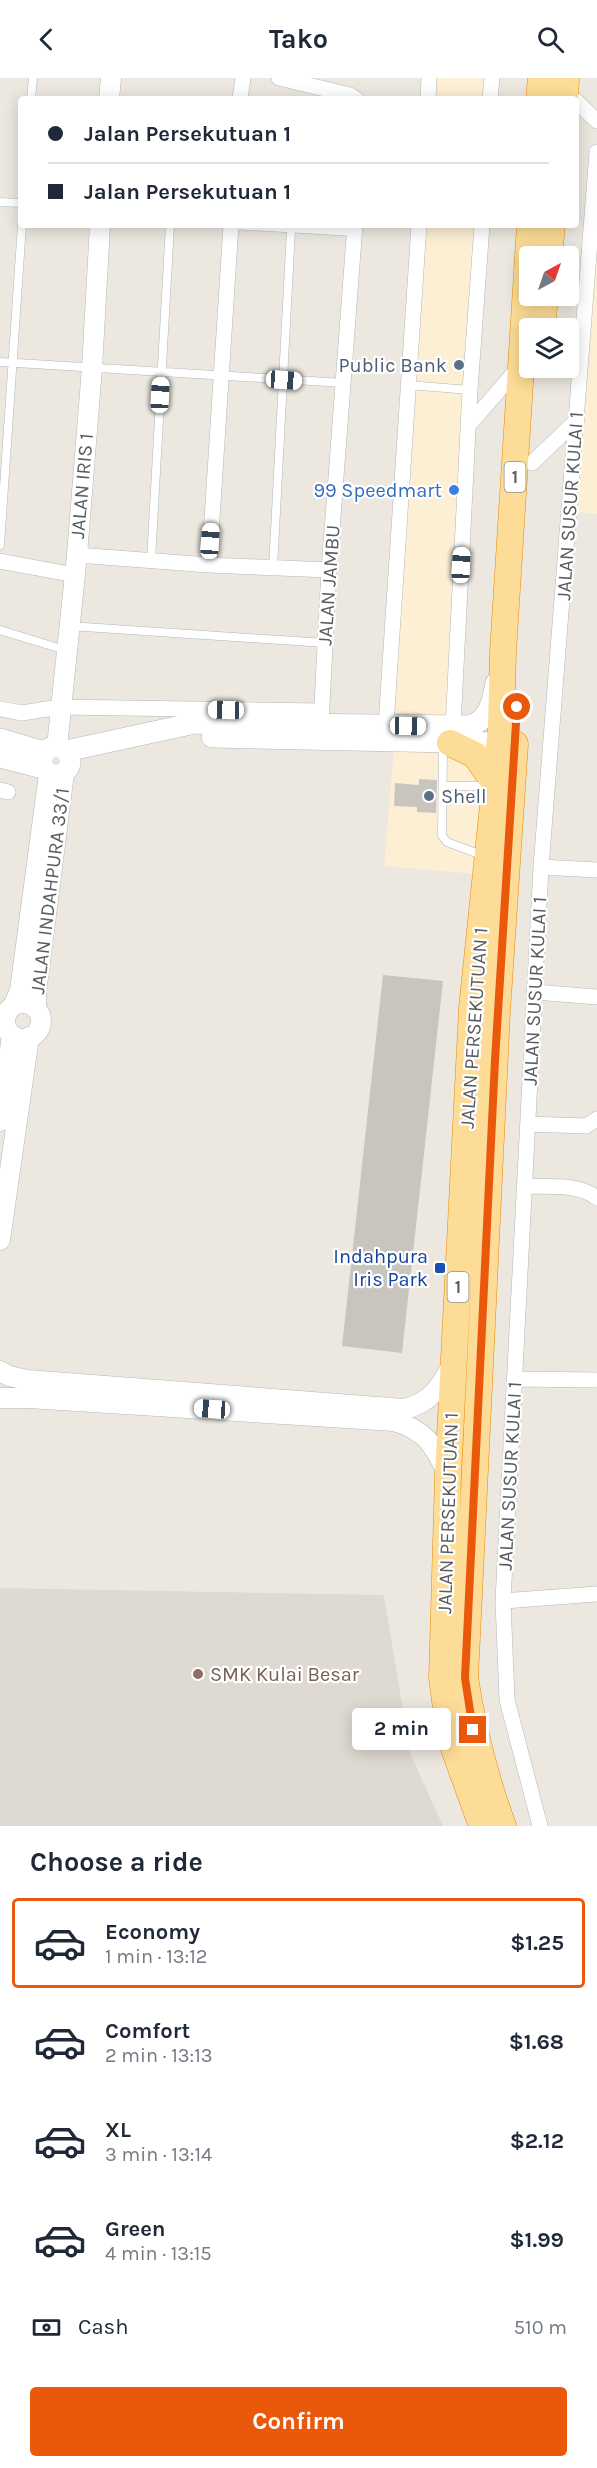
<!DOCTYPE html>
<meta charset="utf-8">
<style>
body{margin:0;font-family:Karla,sans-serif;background:#f6f6f7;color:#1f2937;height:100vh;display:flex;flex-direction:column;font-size:22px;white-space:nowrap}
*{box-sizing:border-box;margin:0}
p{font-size:20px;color:#747a83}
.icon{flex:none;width:33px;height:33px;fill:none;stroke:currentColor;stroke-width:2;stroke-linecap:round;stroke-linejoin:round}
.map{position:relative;height:1748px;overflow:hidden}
.side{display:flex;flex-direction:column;background:#fff;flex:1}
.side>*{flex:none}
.guide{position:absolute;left:18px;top:18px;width:561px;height:132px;border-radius:6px;box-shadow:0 3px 15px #0003;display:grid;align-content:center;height:132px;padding:0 30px;background:#fff}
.needle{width:39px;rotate:40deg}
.controls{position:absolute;left:519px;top:168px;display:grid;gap:12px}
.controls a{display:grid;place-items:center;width:60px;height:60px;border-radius:6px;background:#fff;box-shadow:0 3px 15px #0003;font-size:30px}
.end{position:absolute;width:27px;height:27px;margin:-14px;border:8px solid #ea580c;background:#fff;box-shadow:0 0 0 3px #fff}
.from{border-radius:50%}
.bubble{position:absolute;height:42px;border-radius:6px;background:#fff;box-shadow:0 3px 15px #0003;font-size:20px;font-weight:700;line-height:42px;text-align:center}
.car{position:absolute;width:18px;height:36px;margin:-18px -9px;border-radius:8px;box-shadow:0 0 4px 2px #0007;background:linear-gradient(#fff 24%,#345 0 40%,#fff 0 76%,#345 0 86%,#fff 0)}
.guide b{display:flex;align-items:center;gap:21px;height:57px;font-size:22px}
.guide b+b{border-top:2px solid #e0e1e3}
.guide i{width:15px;height:15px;background:#1f2937}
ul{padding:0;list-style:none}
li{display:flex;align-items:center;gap:18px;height:90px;margin:0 12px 9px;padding:0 18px;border:3px solid transparent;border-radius:6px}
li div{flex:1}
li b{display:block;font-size:22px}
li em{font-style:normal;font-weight:700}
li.current{border-color:#ea580c}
li>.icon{width:54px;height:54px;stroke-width:1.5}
h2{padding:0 30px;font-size:27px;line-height:72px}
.pay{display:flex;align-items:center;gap:15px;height:66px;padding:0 30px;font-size:22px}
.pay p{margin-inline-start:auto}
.action{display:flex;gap:12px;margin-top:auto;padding:12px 30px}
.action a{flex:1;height:69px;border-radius:6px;background:#ea580c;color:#fff;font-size:24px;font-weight:700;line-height:69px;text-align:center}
header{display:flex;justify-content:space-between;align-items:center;height:78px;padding:0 30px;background:#fff;font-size:27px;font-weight:700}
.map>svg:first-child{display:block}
.commercial{fill:#fdefd4}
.education{fill:#dedad1}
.building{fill:#c8c5bf}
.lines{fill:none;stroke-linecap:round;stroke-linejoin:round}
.service-casing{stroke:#b3b7bb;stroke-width:9}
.minor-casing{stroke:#b3b7bb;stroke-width:16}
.tertiary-casing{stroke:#b3b7bb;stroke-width:21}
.secondary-casing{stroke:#b2b6bb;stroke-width:22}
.trunk-casing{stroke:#e78a05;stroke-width:27}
.service{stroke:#fff;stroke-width:8}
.minor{stroke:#fff;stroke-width:15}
.tertiary{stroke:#fff;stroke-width:20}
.secondary{stroke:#fff;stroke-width:21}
.trunk{stroke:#fcdc96;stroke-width:26}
.route{stroke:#ea580c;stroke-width:8}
.service-dot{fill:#5c6f8a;stroke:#fff;stroke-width:2}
.shop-dot{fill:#3f7fe0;stroke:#fff;stroke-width:2}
.transit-dot{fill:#1a4fb4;stroke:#fff;stroke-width:2}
.education-dot{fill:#8d6e63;stroke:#fff;stroke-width:2}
.labels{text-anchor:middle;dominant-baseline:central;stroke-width:4.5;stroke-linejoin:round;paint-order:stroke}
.shield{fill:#fff;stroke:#8b8e90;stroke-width:1.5}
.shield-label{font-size:18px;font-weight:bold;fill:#595d61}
.service-label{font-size:20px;fill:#4e5e75;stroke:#fff;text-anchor:end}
.street-label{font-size:20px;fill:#595d61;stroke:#fff}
.shop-label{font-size:20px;fill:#366cbe;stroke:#fff;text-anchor:end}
.transit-label{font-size:20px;fill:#164399;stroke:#fff;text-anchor:end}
.education-label{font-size:20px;fill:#785e54;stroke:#fff;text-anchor:start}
</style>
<header><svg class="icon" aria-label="back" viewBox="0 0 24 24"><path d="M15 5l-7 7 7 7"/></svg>Tako<svg class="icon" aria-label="search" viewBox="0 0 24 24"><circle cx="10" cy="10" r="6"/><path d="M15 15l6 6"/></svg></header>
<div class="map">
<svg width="597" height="1748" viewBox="0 0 597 1748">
<rect width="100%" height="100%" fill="#ece8e0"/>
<path class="commercial" d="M 434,0 L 486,0 L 485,21 L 433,21 Z
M 424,147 L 476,147 L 448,639 L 391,640 Z
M 595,176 L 597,176 L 597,436 L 575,434 Z
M 394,672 L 467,676 L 481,700 L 477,796 L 384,788 Z"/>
<path class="education" d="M 0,1510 L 384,1517 L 410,1675 L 443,1748 L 0,1748 Z"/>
<path class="building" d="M 419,701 L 437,702 L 436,735 L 417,734 L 417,729 L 394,728 L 395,705 L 419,707 Z
M 383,897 L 443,903 L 402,1275 L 342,1268 Z"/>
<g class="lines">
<g class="service-casing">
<path id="service" d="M 31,21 L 33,0
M 0,124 L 21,125
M 230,147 L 354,154
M 0,284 L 344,305
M 408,307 L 470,312
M 0,467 L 22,147
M 151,482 L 170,147
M 273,490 L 291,151
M 69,548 L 325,565
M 0,552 L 65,572
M 443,667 L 442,758 L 447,764 L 484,778
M 443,708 L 489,708"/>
</g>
<g class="minor-casing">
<path id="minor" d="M 279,0 L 350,17 L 356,21
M 240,21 L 243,0
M 428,21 L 429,0
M 490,21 L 492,0
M 576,23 L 597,43
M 468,348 L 521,287
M 532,385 L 577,342
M 77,477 L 209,487 L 329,492
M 0,483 L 75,497
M 209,487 L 231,147
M 0,631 L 22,635 L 59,629 L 321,633
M 321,645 L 329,492 L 355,147
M 386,647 L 419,147
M 453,649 L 470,312 L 482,147
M 0,712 L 8,714
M 541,789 L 597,792
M 535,914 L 597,919
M 0,947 L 5,947
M 528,1046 L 586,1048 L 597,1041
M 525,1108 C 547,1109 578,1105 597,1120
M 515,1301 L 597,1302
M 503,1523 L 597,1516
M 540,1748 L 507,1622 L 503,1523 L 541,789 L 597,74"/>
</g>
<g class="tertiary-casing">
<path id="tertiary" d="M 109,21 L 111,0
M 57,669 L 77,477 L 92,290 L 100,147
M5 943a18 18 0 1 1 36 0a18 18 0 1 1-36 0Z
M 14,927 L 20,912 L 49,696
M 36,931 L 36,915 L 64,695
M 0,1043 L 12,957
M 0,1162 L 29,959
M 0,1293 L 9,1298 L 27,1302 L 404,1331 C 430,1326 442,1307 453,1285
M 0,1320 L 29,1320 L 394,1343 C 425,1352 434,1367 447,1394"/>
</g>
<g class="secondary-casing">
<path id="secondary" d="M 212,659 L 499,665
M 0,661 L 44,674
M42 683a14 14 0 1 1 28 0a14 14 0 1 1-28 0Z
M 66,673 L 195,645 L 470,648 C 489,642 493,623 496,605
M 0,679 L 43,690"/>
</g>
<g class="trunk-casing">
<path id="trunk" d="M 539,21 L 541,0
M 565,21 L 566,0
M 549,178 L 552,147
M 542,250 L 545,218
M 450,665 L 475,677 L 494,704
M 482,1748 L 450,1660 L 442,1600 L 448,1397 L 472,930 L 501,650 L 503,574 L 530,147
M 503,1748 C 485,1699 473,1651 465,1600 L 497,934 L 515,666"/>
</g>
<use href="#service" class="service"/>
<use href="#minor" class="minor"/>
<use href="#tertiary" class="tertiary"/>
<use href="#secondary" class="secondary"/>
<use href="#trunk" class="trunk"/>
</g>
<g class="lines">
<path class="route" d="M 473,1652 L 465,1600 L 495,982 L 517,629"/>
</g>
<g class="service-dot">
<circle cx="459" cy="287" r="6"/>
<circle cx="429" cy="718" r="6"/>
</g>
<circle class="shop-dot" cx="454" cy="412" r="6"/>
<rect class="transit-dot" x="434" y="1184" width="12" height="12" rx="3"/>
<circle class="education-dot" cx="198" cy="1596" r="6"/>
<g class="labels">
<g class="shield">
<rect x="504.5" y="384" width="21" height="30" rx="4.5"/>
<rect x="447.5" y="1194" width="21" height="30" rx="4.5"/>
</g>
<g class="shield-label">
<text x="515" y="399">1</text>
<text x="458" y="1209">1</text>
</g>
<g class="service-label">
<text x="447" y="287">Public Bank</text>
<text x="441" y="718" text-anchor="start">Shell</text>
</g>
<g class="street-label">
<text transform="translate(82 408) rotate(-85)">JALAN IRIS 1</text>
<text transform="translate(570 428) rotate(-86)">JALAN SUSUR KULAI 1</text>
<text transform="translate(329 507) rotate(-86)">JALAN JAMBU</text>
<text transform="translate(50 813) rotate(-83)">JALAN INDAHPURA 33/1</text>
<text transform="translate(535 913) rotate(-87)">JALAN SUSUR KULAI 1</text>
<text transform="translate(474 950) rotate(-86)">JALAN PERSEKUTUAN 1</text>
<text transform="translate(510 1398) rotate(-87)">JALAN SUSUR KULAI 1</text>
<text transform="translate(448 1435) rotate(-88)">JALAN PERSEKUTUAN 1</text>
</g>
<g class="shop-label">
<text x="442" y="412">99 Speedmart</text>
</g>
<g class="transit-label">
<text x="428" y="1178">Indahpura<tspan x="428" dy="23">Iris Park</tspan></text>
</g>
<g class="education-label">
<text x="210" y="1596">SMK Kulai Besar</text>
</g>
</g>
</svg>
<div class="controls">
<a><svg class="needle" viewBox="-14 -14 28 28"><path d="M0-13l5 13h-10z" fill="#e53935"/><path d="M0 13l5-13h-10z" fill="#747a83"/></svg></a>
<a><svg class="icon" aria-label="layers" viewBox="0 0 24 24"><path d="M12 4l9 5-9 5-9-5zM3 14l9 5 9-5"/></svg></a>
</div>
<i class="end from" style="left:517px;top:629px"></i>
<i class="end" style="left:473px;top:1652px"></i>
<div class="bubble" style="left:352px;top:1630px;width:99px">2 min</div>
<i class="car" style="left:284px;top:302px;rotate:94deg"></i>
<i class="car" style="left:160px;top:317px;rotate:3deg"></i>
<i class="car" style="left:210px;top:463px;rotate:4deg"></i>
<i class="car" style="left:461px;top:487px;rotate:3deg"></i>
<i class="car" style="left:226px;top:632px;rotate:271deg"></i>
<i class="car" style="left:408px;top:648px;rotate:91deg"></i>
<i class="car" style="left:212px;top:1331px;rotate:274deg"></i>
<div class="guide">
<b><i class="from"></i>Jalan Persekutuan 1</b>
<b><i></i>Jalan Persekutuan 1</b>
</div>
</div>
<section class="side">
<h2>Choose a ride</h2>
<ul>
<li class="current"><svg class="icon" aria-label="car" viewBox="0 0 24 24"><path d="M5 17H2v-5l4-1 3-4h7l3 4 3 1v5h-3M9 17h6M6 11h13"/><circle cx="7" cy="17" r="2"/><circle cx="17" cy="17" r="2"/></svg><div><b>Economy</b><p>1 min · 13:12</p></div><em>$1.25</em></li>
<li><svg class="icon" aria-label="car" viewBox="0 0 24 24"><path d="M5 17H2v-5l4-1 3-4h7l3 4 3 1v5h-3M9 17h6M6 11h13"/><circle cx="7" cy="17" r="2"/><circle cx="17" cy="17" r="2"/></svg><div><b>Comfort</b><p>2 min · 13:13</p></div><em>$1.68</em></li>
<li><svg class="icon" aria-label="car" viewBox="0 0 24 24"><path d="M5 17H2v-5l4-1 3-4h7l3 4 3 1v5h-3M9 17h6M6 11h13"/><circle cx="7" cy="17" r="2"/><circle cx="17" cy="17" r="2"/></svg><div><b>XL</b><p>3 min · 13:14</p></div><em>$2.12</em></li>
<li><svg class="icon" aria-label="car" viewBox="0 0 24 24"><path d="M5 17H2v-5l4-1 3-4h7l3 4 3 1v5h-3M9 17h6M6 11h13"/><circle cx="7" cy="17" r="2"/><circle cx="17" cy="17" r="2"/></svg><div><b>Green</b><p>4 min · 13:15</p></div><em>$1.99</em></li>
</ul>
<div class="pay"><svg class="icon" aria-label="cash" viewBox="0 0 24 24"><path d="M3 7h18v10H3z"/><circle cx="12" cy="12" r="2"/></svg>Cash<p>510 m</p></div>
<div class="action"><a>Confirm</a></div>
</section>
